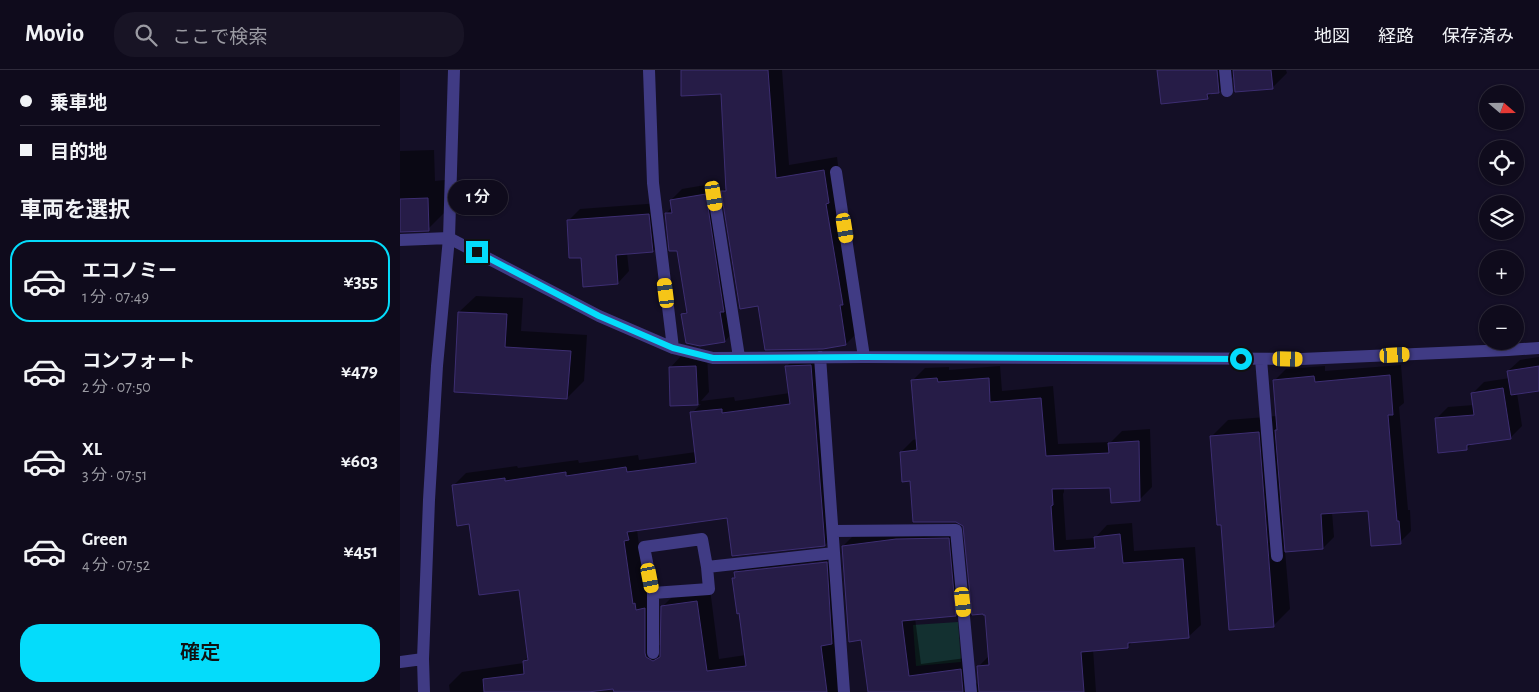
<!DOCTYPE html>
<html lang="ja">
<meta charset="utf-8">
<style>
body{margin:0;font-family:"Alegreya Sans","Noto Sans JP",sans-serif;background:#181425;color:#f1f3f6;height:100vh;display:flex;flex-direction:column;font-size:19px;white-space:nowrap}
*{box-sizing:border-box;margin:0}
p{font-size:16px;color:#9b9ba3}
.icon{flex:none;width:28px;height:28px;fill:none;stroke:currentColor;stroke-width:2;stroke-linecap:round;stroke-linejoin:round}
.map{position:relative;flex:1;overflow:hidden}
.sheet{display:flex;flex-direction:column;background:#0f0b1c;width:400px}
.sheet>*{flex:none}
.top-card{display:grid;align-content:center;height:110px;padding:0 20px;background:#0f0b1c}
.needle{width:32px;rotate:110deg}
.controls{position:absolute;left:1079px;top:15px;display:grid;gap:10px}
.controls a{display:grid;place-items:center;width:45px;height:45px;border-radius:50%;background:#0f0b1c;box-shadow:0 1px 4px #0004,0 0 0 1px #2f2b3b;font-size:25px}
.end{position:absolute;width:22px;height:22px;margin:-11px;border:6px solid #04dcfb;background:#111;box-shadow:0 0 0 2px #111}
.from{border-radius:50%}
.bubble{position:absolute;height:35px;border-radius:18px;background:#0f0b1c;box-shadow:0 1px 4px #0004,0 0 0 1px #2f2b3b;font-size:16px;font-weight:600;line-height:35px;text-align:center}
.car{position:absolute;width:15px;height:30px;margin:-15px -8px;border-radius:6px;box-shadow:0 0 4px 1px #0007;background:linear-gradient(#f5c518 24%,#345 0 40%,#f5c518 0 76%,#345 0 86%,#f5c518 0)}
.top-card b{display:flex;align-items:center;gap:18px;height:48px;font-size:19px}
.top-card b+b{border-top:1px solid #2f2b3b}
.top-card i{width:12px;height:12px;background:#f1f3f6}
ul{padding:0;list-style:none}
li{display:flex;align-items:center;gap:15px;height:82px;margin:0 10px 8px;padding:0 10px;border:2px solid transparent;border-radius:20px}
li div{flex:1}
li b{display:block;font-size:19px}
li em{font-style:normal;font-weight:600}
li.active{border-color:#04dcfb}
li>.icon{width:45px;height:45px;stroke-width:1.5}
h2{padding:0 20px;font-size:22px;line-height:60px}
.cta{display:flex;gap:10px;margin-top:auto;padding:10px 20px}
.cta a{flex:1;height:58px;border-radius:20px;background:#04dcfb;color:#111;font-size:20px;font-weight:600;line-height:58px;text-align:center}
header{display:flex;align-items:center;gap:30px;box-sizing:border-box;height:70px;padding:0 25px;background:#0f0b1c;border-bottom:1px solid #2f2b3b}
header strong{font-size:24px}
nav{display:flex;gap:28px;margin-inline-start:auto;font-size:18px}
.search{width:350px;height:45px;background:#181425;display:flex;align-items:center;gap:12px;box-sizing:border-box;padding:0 18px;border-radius:20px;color:#9b9ba3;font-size:19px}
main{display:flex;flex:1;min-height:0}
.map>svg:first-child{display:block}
.green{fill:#133030}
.shadow{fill:#0007;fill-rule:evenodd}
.building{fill:#261c47;stroke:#3d2e72}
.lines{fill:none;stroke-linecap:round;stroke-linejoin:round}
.minor{stroke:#403b84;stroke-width:12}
.route{stroke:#04dcfb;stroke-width:6}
</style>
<header>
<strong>Movio</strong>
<div class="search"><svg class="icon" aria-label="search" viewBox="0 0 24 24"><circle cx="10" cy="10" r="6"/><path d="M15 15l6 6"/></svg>ここで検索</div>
<nav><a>地図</a><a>経路</a><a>保存済み</a></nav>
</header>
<main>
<section class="sheet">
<div class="top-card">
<b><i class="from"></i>乗車地</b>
<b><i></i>目的地</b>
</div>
<h2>車両を選択</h2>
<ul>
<li class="active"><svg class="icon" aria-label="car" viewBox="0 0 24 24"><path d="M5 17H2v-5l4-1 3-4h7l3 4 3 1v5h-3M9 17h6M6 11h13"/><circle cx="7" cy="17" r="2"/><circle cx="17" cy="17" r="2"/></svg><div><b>エコノミー</b><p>1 分 · 07:49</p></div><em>¥355</em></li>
<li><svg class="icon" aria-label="car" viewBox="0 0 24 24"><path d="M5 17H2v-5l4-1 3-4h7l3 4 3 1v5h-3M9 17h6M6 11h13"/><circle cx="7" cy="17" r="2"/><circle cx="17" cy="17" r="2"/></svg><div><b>コンフォート</b><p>2 分 · 07:50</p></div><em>¥479</em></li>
<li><svg class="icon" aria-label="car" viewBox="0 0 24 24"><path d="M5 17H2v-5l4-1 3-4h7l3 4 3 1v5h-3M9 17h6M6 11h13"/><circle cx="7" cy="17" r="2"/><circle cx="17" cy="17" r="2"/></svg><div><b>XL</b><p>3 分 · 07:51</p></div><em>¥603</em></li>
<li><svg class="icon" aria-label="car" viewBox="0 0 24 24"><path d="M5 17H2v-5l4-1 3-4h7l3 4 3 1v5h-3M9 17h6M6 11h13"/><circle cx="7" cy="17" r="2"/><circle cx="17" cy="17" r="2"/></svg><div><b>Green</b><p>4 分 · 07:52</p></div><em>¥451</em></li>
</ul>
<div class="cta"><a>確定</a></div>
</section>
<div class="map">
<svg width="1139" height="622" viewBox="0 0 1139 622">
<rect width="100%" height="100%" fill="#140f26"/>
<path class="green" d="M 558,552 L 561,592 L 516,596 L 513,555 Z"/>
<path class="shadow" d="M 282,0 L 382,0 L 389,95 L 437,87 L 459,261 L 446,274 L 359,235 L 322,122 L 327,117 L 322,23 Z
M 758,0 L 886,0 L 887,3 L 872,18 L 834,6 L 819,22 L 813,22 L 807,28 Z
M 34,80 L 35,111 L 45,110 L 46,141 L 28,159 L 0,161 L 0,81 Z
M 317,113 L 335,229 L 336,259 L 325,271 L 283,244 L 288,239 L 278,180 L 266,144 L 272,137 L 271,130 L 282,119 Z
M 260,133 L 264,170 L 253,181 L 227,183 L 229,201 L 218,213 L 182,186 L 168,151 L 180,139 Z
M 76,226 L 123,228 L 121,261 L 187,265 L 184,311 L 167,328 L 59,242 Z
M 399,283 L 424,283 L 438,462 L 425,475 L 328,447 L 237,460 L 245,521 L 247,521 L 259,575 L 262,576 L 262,537 L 275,524 L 310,519 L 319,589 L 346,585 L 341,542 L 333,508 L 336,506 L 335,503 L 348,490 L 439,480 L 445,560 L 434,571 L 441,622 L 215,622 L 215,617 L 178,622 L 50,622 L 49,615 L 62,602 L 124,593 L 124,591 L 129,586 L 120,518 L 70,453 L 53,416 L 66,403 L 117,396 L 118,398 L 178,390 L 179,393 L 238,385 L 239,390 L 296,382 L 292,343 L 301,334 L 272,335 L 270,298 L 281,286 L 307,285 L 309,322 L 301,331 L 334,327 L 335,331 L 390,323 L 387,296 ZM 433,490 L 433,493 L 345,502 L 345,500 Z
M 1139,287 L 1139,320 L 1117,323 L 1122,356 L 1110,368 L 1072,373 L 1067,379 L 1036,349 L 1048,337 L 1074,335 L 1072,324 L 1084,312 L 1110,308 L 1108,301 L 1120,290 Z
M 1001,295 L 1004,333 L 999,337 L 1008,440 L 1010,440 L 1011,461 L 1000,472 L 969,439 L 932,442 L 934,467 L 923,478 L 885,481 L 890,539 L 873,556 L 822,454 L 812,366 L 828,350 L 877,346 L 875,310 L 886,299 L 925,296 L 925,301 Z
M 600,296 L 602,321 L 653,316 L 658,374 L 711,372 L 722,361 L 750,359 L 752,417 L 739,430 L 711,417 L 664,418 L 664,422 L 663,424 L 666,470 L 695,468 L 707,455 L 732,453 L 734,481 L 795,477 L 801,555 L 788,567 L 733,571 L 728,577 L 693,579 L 696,622 L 469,622 L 462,569 L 443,476 L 455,464 L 560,456 L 567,533 L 555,545 L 515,548 L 521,594 L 573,587 L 575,611 L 580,618 L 578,597 L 590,585 L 586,544 L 564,455 L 501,382 L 513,370 L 517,369 L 512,311 L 525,298 L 549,297 L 549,300 Z"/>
<path class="building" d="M 281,0 L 368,0 L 376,108 L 424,100 L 429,133 L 426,134 L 443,235 L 440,235 L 446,275 L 423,279 L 365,280 L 358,236 L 340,239 L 321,121 L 326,121 L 321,24 L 281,26 Z
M 757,0 L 817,0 L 819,23 L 807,24 L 808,29 L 761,34 Z
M 833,0 L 871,0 L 873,19 L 835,22 Z
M 306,124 L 324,242 L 320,242 L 325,272 L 300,276 L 286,273 L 281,244 L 287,243 L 277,181 L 269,181 L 265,143 L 272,143 L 270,130 Z
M 28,128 L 29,161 L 0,162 L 0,129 Z
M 249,144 L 253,182 L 216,185 L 218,214 L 183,217 L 181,188 L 169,188 L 167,150 Z
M 58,242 L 107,244 L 105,277 L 171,281 L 167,329 L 54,322 Z
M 411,295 L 425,476 L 332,486 L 327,448 L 227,462 L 229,470 L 224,471 L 233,534 L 235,533 L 236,540 L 245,538 L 245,583 L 246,587 L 253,591 L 260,587 L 261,536 L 297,531 L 307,601 L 346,596 L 339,543 L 337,544 L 332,508 L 335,508 L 334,502 L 427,492 L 432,574 L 421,576 L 427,622 L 214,622 L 213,619 L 188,622 L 84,622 L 83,609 L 124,604 L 123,591 L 128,590 L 119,520 L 79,525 L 69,454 L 57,456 L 52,415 L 105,408 L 105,411 L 166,402 L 166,406 L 226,397 L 227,402 L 296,393 L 290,342 L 322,339 L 322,343 L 390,334 L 385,296 Z
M 296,296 L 298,335 L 270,336 L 269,297 Z
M 1139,296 L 1139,321 L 1111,325 L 1107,301 Z
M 990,305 L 993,345 L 988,345 L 997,451 L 999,451 L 1001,474 L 971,476 L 968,441 L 921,444 L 923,479 L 885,482 L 875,360 L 877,360 L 873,310 L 914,306 L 915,312 Z
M 537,308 L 538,312 L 589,308 L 590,332 L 641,328 L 646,386 L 709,383 L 708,373 L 739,371 L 740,431 L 711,433 L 710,418 L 652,419 L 653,435 L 651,436 L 654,481 L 695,478 L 694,467 L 720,464 L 723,493 L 783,489 L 789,568 L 728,573 L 728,578 L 681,582 L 684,622 L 579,622 L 577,596 L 589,595 L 585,545 L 583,545 L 583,544 L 572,545 L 563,456 L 556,452 L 513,452 L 510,411 L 502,412 L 500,382 L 517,380 L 511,310 Z
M 1103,318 L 1111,369 L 1067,375 L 1067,380 L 1038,383 L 1035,348 L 1074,345 L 1071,323 Z
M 859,362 L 874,557 L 829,560 L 821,455 L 817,455 L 810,366 Z
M 549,468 L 556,546 L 502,551 L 509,606 L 561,599 L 563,622 L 468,622 L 461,570 L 449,572 L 442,476 L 496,469 Z"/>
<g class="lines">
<path class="minor" d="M 249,0 L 253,113 L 273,278
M 825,0 L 827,21
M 436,102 L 464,287
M 314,126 L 339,287
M 0,170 L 49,168 L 199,246 L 273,278 L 313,288 L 464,287 L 901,289 L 1108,280 L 1139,278
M 420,287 L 444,622
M 861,289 L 877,486
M 433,461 L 556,460 L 571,622
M 307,497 L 302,469 L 244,477 L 253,523 L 309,519 L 307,497 L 434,483
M 253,523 L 253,583
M 0,592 L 23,589
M 24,622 L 23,589 L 29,430 L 37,296 L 49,168 L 54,0"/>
</g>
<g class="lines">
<path class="route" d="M 77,182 L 199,246 L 273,278 L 313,288 L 464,287 L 841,289"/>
</g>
</svg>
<div class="controls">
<a><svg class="needle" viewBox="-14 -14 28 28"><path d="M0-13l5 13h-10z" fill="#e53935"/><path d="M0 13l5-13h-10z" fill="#9b9ba3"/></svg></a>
<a><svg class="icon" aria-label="locate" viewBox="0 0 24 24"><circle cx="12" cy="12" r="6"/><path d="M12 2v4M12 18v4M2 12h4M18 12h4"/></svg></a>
<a><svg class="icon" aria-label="layers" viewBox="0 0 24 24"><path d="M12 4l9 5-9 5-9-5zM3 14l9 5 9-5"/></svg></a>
<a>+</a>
<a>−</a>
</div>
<i class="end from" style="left:841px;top:289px"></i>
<i class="end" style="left:77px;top:182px"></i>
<div class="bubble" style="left:48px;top:110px;width:60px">1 分</div>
<i class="car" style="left:314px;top:126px;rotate:171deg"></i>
<i class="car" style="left:445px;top:158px;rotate:171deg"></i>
<i class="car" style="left:266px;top:223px;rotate:353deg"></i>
<i class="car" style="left:995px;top:285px;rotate:87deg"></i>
<i class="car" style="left:888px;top:289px;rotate:91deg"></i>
<i class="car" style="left:250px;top:508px;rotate:169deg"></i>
<i class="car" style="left:563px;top:532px;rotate:174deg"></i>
</div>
</main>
